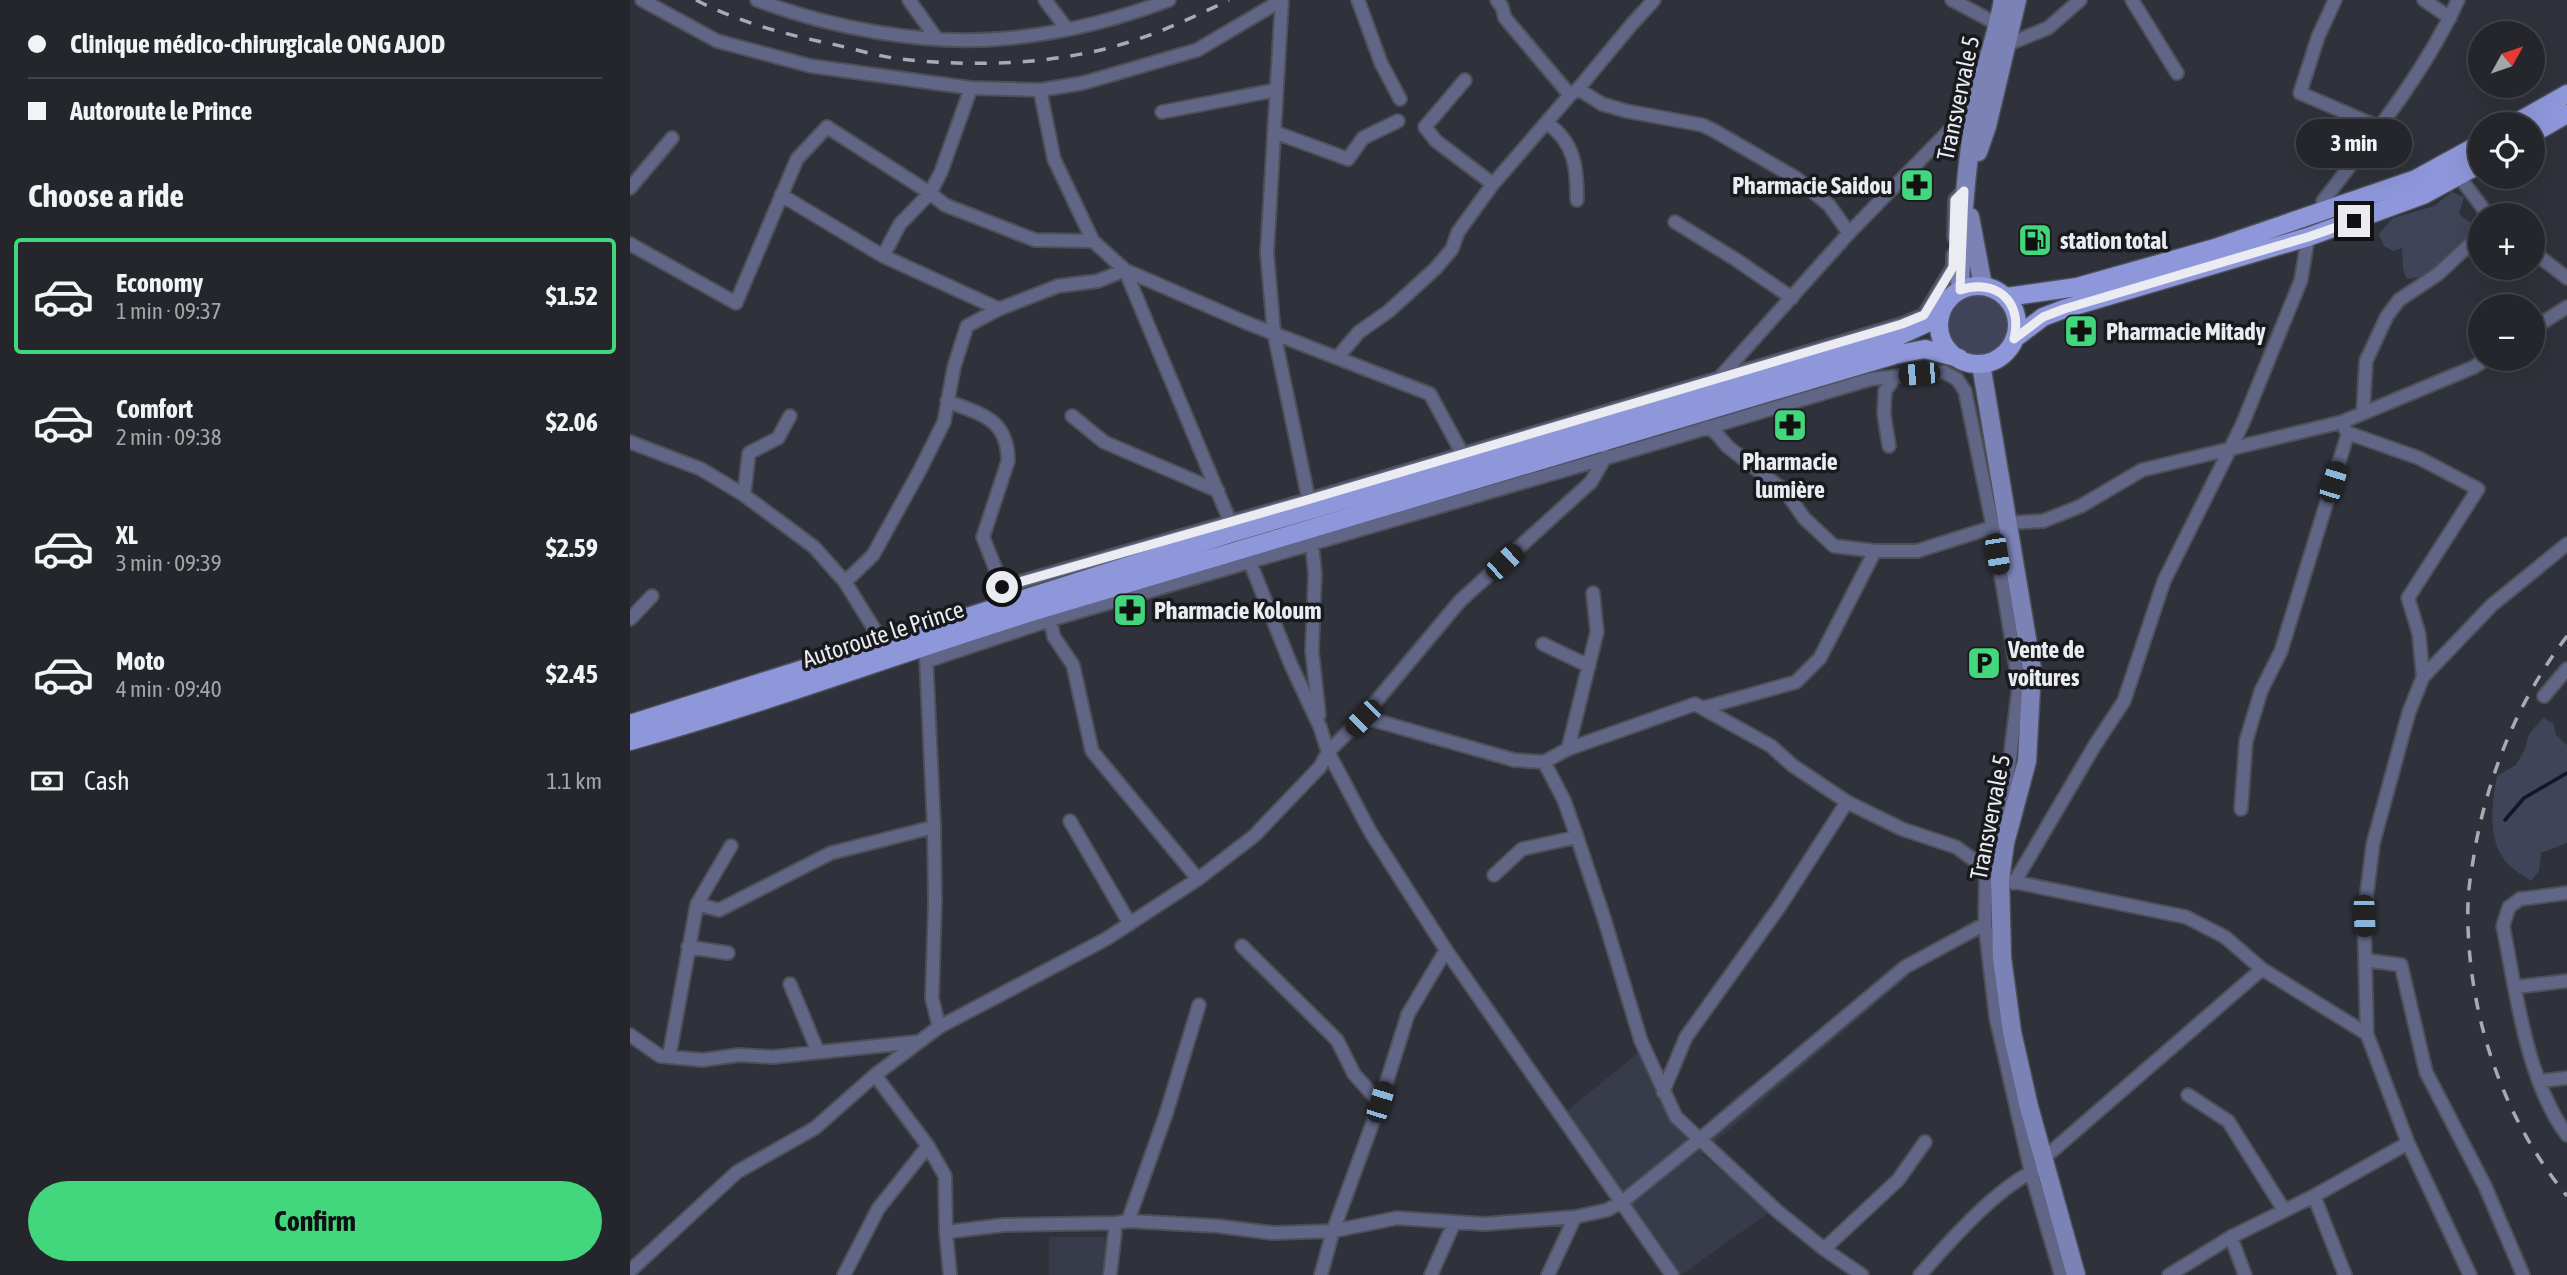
<!DOCTYPE html>
<meta charset="utf-8">
<style>
body{margin:0;font-family:"Asap Condensed",sans-serif;background:#303238;color:#f1f3f6;height:100vh;display:flex;flex-direction:column;font-size:26px;white-space:nowrap}
*{box-sizing:border-box;margin:0}
p{font-size:23px;color:#a3a5a9}
.icon{flex:none;width:38px;height:38px;fill:none;stroke:currentColor;stroke-width:2;stroke-linecap:round;stroke-linejoin:round}
.map{position:relative;flex:1;overflow:hidden}
.panel{display:flex;flex-direction:column;background:#24262c;width:630px}
.panel>*{flex:none}
.guide{display:grid;align-content:center;height:154px;padding:0 28px;background:#24262c}
.needle{width:46px;rotate:50deg}
.tools{position:absolute;left:1838px;top:21px;display:grid;gap:14px}
.tools a{display:grid;place-items:center;width:77px;height:77px;border-radius:50%;background:#24262c;box-shadow:0 7px 28px #0002,0 0 0 2px #414348;font-size:35px}
.end{position:absolute;width:32px;height:32px;margin:-16px;border:9px solid #ebecf2;background:#111;box-shadow:0 0 0 4px #111}
.from{border-radius:50%}
.bubble{position:absolute;height:49px;border-radius:24px;background:#24262c;box-shadow:0 7px 28px #0002,0 0 0 2px #414348;font-size:23px;font-weight:700;line-height:49px;text-align:center}
.car{position:absolute;width:21px;height:42px;margin:-21px -10px;border-radius:9px;box-shadow:0 0 5px 2px #0007;background:linear-gradient(#222 24%,#8ab4d8 0 40%,#222 0 76%,#8ab4d8 0 86%,#222 0)}
.guide b{display:flex;align-items:center;gap:24px;height:66px;font-size:26px}
.guide b+b{border-top:2px solid #414348}
.guide i{width:18px;height:18px;background:#f1f3f6}
ul{padding:0;list-style:none}
li{display:flex;align-items:center;gap:21px;height:116px;margin:0 14px 10px;padding:0 14px;border:4px solid transparent;border-radius:7px}
li div{flex:1}
li b{display:block;font-size:26px}
li em{font-style:normal;font-weight:700}
li.current{border-color:#42d77c}
li>.icon{width:63px;height:63px;stroke-width:1.5}
h2{padding:0 28px;font-size:32px;line-height:84px}
.pay{display:flex;align-items:center;gap:18px;height:77px;padding:0 28px;font-size:26px}
.pay p{margin-inline-start:auto}
.cta{display:flex;gap:14px;margin-top:auto;padding:14px 28px}
.cta a{flex:1;height:80px;border-radius:42px;background:#42d77c;color:#111;font-size:28px;font-weight:700;line-height:80px;text-align:center}
main{display:flex;flex:1;min-height:0}
.map>svg:first-child{display:block}
.built{fill:#383b49}
.green{fill:#404459}
.lines{fill:none;stroke-linecap:round;stroke-linejoin:round}
.stream{stroke:#121431;stroke-width:3.5}
.street-casing{stroke:#4e5058;stroke-width:16}
.secondary-casing{stroke:#4e5058;stroke-width:21}
.primary-casing{stroke:#4e5058;stroke-width:21}
.street{stroke:#616687;stroke-width:12}
.secondary{stroke:#7a82b6;stroke-width:18}
.primary{stroke:#8e97da;stroke-width:18}
.rail{stroke:#aaabb2;stroke-width:3.5;stroke-dasharray:12 12;stroke-linecap:butt}
.route{stroke:#ebecf2;stroke-width:9}
.labels{text-anchor:middle;dominant-baseline:central;stroke-width:7;stroke-linejoin:round;paint-order:stroke}
.street-label{font-size:24px;fill:#ebecf2;stroke:#191a1e}
.poi-label{font-size:24px;font-weight:bold;fill:#ebecf2;stroke:#191a1e;text-anchor:start}
</style>
<main>
<section class="panel">
<div class="guide">
<b><i class="from"></i>Clinique médico-chirurgicale ONG AJOD</b>
<b><i></i>Autoroute le Prince</b>
</div>
<h2>Choose a ride</h2>
<ul>
<li class="current"><svg class="icon" aria-label="car" viewBox="0 0 24 24"><path d="M5 17H2v-5l4-1 3-4h7l3 4 3 1v5h-3M9 17h6M6 11h13"/><circle cx="7" cy="17" r="2"/><circle cx="17" cy="17" r="2"/></svg><div><b>Economy</b><p>1 min · 09:37</p></div><em>$1.52</em></li>
<li><svg class="icon" aria-label="car" viewBox="0 0 24 24"><path d="M5 17H2v-5l4-1 3-4h7l3 4 3 1v5h-3M9 17h6M6 11h13"/><circle cx="7" cy="17" r="2"/><circle cx="17" cy="17" r="2"/></svg><div><b>Comfort</b><p>2 min · 09:38</p></div><em>$2.06</em></li>
<li><svg class="icon" aria-label="car" viewBox="0 0 24 24"><path d="M5 17H2v-5l4-1 3-4h7l3 4 3 1v5h-3M9 17h6M6 11h13"/><circle cx="7" cy="17" r="2"/><circle cx="17" cy="17" r="2"/></svg><div><b>XL</b><p>3 min · 09:39</p></div><em>$2.59</em></li>
<li><svg class="icon" aria-label="car" viewBox="0 0 24 24"><path d="M5 17H2v-5l4-1 3-4h7l3 4 3 1v5h-3M9 17h6M6 11h13"/><circle cx="7" cy="17" r="2"/><circle cx="17" cy="17" r="2"/></svg><div><b>Moto</b><p>4 min · 09:40</p></div><em>$2.45</em></li>
</ul>
<div class="pay"><svg class="icon" aria-label="cash" viewBox="0 0 24 24"><path d="M3 7h18v10H3z"/><circle cx="12" cy="12" r="2"/></svg>Cash<p>1.1 km</p></div>
<div class="cta"><a>Confirm</a></div>
</section>
<div class="map">
<svg width="1937" height="1275" viewBox="0 0 1937 1275">
<rect width="100%" height="100%" fill="#30323b"/>
<path class="built" d="M 1345,919 L 1351,936 L 1280,970 L 1277,977 L 1071,1154 L 1141,1211 L 1051,1275 L 936,1112 L 1009,1052 L 1033,1107 L 1060,1138 L 1111,1092 L 1193,1034 L 1275,964 Z
M 419,1237 L 475,1237 L 475,1275 L 419,1275 Z"/>
<path class="green" d="M 1822,192 L 1834,197 L 1829,214 L 1849,229 L 1842,239 L 1796,276 L 1777,279 L 1773,269 L 1772,248 L 1763,251 L 1754,246 L 1749,234 L 1763,218 L 1804,206 Z
M1318 323a31 31 0 1 1 62 0a31 31 0 1 1-62 0Z
M 1913,718 L 1923,723 L 1926,735 L 1937,745 L 1937,843 L 1911,853 L 1909,871 L 1901,881 C 1894,876 1885,871 1879,865 C 1856,843 1862,803 1867,776 L 1886,765 L 1895,749 L 1899,734 Z"/>
<g class="lines">
<path class="stream" d="M 1875,820 L 1894,798 L 1937,773"/>
<g class="street-casing">
<path id="street" d="M 12,0 L 87,41 L 181,66 L 341,88 L 410,90 L 453,83 L 567,50 L 652,0
M 127,0 C 198,27 291,45 368,39 C 425,35 486,20 539,0
M 279,0 L 307,39
M 415,0 L 437,29
M 652,0 L 637,253 L 644,333 L 680,506
M 728,0 L 751,63 L 770,99
M 867,0 L 872,7 L 875,18 L 940,95
M 1322,0 L 1369,25
M 1502,0 L 1547,73
M 1705,0 L 1688,37 L 1670,93 L 1749,127
M 1794,0 L 1820,18
M 1376,45 L 1418,28 L 1450,0
M 835,80 L 795,127 L 806,141 L 863,184
M 948,89 L 972,104 L 996,111 L 1072,125 L 1083,130 L 1166,178 L 1199,205 L 1219,233
M 410,90 L 424,159 L 463,241 L 495,270 L 617,323 L 800,394 L 832,453
M 532,112 L 646,90
M 917,123 C 945,143 947,167 947,200
M 644,132 L 718,159 L 733,138 L 768,121
M 1828,175 L 1858,215
M 0,188 L 42,138
M 151,195 L 253,256 L 369,309 L 428,286 L 468,281 L 495,270 L 602,526
M 1694,209 L 1693,201 C 1742,137 1794,74 1828,0
M 1045,222 L 1105,259 L 1162,298
M 1324,237 L 1325,200 L 1333,191
M 0,244 L 106,303 L 167,159 L 197,127 L 300,193 L 315,205 L 405,240 L 463,241
M 1902,251 L 1937,278
M 253,256 L 270,224 L 300,193 L 311,172 L 341,88
M 1902,329 L 1937,307
M 707,358 L 729,332 L 759,311 L 806,268 L 822,249 L 828,232 L 863,184 L 940,95 L 948,89 L 1002,24 L 1024,0
M 1091,376 L 1219,233 L 1346,103
M 317,401 C 350,414 378,418 378,461 L 353,537 L 375,593
M 1733,413 L 1736,361 L 1757,316 L 1769,300 L 1808,274 L 1850,235
M 442,416 L 474,442 L 588,491
M 1078,427 L 1086,433 L 1098,447 L 1156,492 L 1174,518 L 1204,546 L 1245,551 L 1287,551 L 1376,523 L 1413,521 L 1451,506 L 1512,470 L 1712,422 L 1844,367 L 1856,359
M 1715,429 L 1718,433 L 1789,458 L 1848,489 L 1778,598 L 1789,634 L 1793,677
M 0,442 L 71,469 L 114,495 L 184,547 L 215,582 L 248,635 L 256,641
M 1259,446 L 1254,414 L 1255,391 L 1265,377
M 114,495 L 119,453 L 148,438 L 160,416
M 681,534 L 685,574 L 682,651 L 689,715
M 618,557 L 661,665 L 690,727 L 698,752 L 741,833 L 816,950 L 1042,1275
M 215,582 L 243,555 L 290,470 L 314,422 L 324,367 L 337,326 L 369,309
M 372,587 L 677,500 L 1272,324 L 1294,315 L 1323,267 L 1323,255
M 0,619 L 22,596
M 420,620 L 424,637 L 443,665 L 462,751 L 568,879
M 913,644 L 959,666
M 296,656 L 304,827 L 305,904 L 302,998 L 309,1027
M 297,661 L 420,620 L 976,458 L 1241,379 L 1314,372 L 1327,379 L 1335,391 L 1363,527 L 1389,685 L 1377,783 L 1356,868 L 1355,924 L 1366,1018 L 1401,1172 L 1431,1275
M 1914,696 L 1937,669
M 1073,708 L 1166,682 L 1190,658 L 1245,551
M 733,717 L 884,760 L 914,762 L 934,800 L 947,837 L 974,918 L 1011,1041 L 1046,1117 L 1147,1211 L 1194,1249 L 1232,1275
M 938,749 L 967,632 L 963,593
M 914,762 L 938,749 L 1065,704 L 1141,746 L 1162,765 L 1217,802 L 1272,829 L 1326,847 L 1370,879 L 1556,917 L 1595,937 L 1632,969 L 1737,1034
M 1611,809 L 1616,741 L 1631,691 L 1651,651 L 1718,433
M 440,821 L 500,924
M 864,875 L 892,849 L 947,837
M 1384,883 L 1465,745 L 1494,701 L 1534,581 L 1612,425 L 1671,280 L 1678,237
M 1937,893 L 1890,899 L 1879,907 L 1873,926 C 1886,991 1896,1080 1937,1135
M 67,904 L 89,910 L 201,853 L 304,827
M 612,946 L 707,1040 L 724,1074 L 750,1103
M 58,947 L 98,953
M 1735,960 L 1771,965 L 1796,1072 L 1855,1186 L 1893,1275
M 160,984 L 188,1052
M 1885,987 L 1937,981
M 0,1035 L 30,1056 L 72,1060 L 109,1055 L 143,1057 L 286,1042
M 39,1057 L 67,904 L 101,846
M 245,1075 L 298,1146 L 315,1176 L 316,1232 L 320,1275
M 1910,1081 L 1937,1078
M 1033,1092 L 1056,1037 L 1150,906 L 1217,802
M 1558,1095 L 1598,1121 L 1654,1210
M 1413,1159 L 1632,969
M 1684,1196 L 1715,1275
M 498,1221 L 536,1114 L 569,1005
M 316,1232 L 374,1225 L 486,1223 L 498,1221 L 587,1226 L 643,1233 L 703,1231 L 767,1218 L 854,1224 L 945,1217 L 977,1210 L 992,1202 L 1070,1139 L 1275,967 L 1355,924
M 1601,1237 L 1615,1275
M 1194,1249 L 1268,1180 L 1295,1142
M 0,1271 L 107,1172 L 185,1128 L 245,1075 L 309,1027 L 476,939 L 568,879 L 624,836 L 690,767 L 698,752 L 733,717 L 830,601 L 961,482 L 976,456
M 214,1275 L 248,1209 L 298,1146
M 480,1275 L 486,1223
M 691,1275 L 703,1231 L 750,1103 L 778,1014 L 816,950
M 801,1275 L 824,1223
M 918,1275 L 945,1217
M 1290,1275 C 1319,1242 1366,1188 1406,1170
M 1539,1275 L 1601,1237 L 1684,1196 L 1778,1143
M 1840,1275 L 1778,1143 L 1737,1034 L 1734,916 L 1743,844 L 1779,712 L 1793,677 L 1862,605 L 1937,544"/>
</g>
<g class="secondary-casing">
<path id="secondary" d="M 1348,152 L 1357,126 L 1387,0
M 1340,217 L 1353,286
M 1330,290 C 1332,226 1335,167 1347,104 C 1354,69 1367,35 1373,0
M 1351,364 L 1402,669 L 1397,761 L 1375,843 L 1370,879 L 1372,958 L 1382,1032 L 1399,1107 L 1446,1275"/>
</g>
<g class="primary-casing">
<path id="primary" d="M 1884,124 L 1937,94
M 1902,134 L 1937,114
M1309 325a39 39 0 1 1 78 0a39 39 0 1 1-78 0Z
M 1376,297 L 1447,287 L 1585,248 L 1786,179 L 1850,144
M 1384,339 L 1413,317 L 1434,309 L 1678,237 L 1793,195 L 1850,164
M 0,724 L 605,532 L 1260,340 L 1310,317
M 0,741 C 137,703 269,653 405,611 C 691,524 978,441 1264,355 L 1295,349 L 1329,358"/>
</g>
<use href="#street" class="street"/>
<use href="#secondary" class="secondary"/>
<use href="#primary" class="primary"/>
<path class="rail" d="M 66,0 C 108,22 157,35 202,44 C 224,49 247,56 270,59 C 344,67 425,65 496,43 C 532,32 566,16 599,0
M 1937,636 C 1890,698 1861,767 1846,843 C 1843,862 1839,881 1838,901 C 1835,1006 1870,1115 1937,1196"/>
</g>
<g class="lines">
<path class="route" d="M 372,587 L 677,500 L 1272,324 L 1294,315 L 1323,267 L 1325,200 L 1334,191 L 1330,290 C 1367,278 1393,302 1384,339 L 1413,317 L 1434,309 L 1678,237 L 1724,221"/>
</g>
<defs>
<g id="pharmacy-square" transform="scale(1.75)"><rect x="-9" y="-9" width="18" height="18" rx="4" fill="#42d77c" stroke="#191a1e"/><path d="M-2-6h4v4h4v4h-4v4h-4v-4h-4v-4h4Z" fill="#111"/></g>
<g id="fuel-square" transform="scale(1.75)"><rect x="-9" y="-9" width="18" height="18" rx="4" fill="#42d77c" stroke="#191a1e"/><path d="M-5.5-6h7V0h2V4h1.3V-2.5L3-4.5l.8-.8L6-3V5H2.5V1h-1V6h-7ZM-4.2-4.7v3.2H.2V-4.7Z" fill="#111"/></g>
<g id="parking-square" transform="scale(1.75)"><rect x="-9" y="-9" width="18" height="18" rx="4" fill="#42d77c" stroke="#191a1e"/><path d="M-3.5-5.5H1a3.5 3.5 0 0 1 0 7H-1V5.5H-3.5ZM-1-3.4V-.6H.8a1.4 1.4 0 0 0 0-2.8Z" fill="#111"/></g>
</defs>
<g fill-rule="evenodd">
<use href="#pharmacy-square" x="1287" y="185"/>
<use href="#fuel-square" x="1405" y="240"/>
<use href="#pharmacy-square" x="1451" y="331"/>
<use href="#pharmacy-square" x="1160" y="425"/>
<use href="#pharmacy-square" x="500" y="610"/>
<use href="#parking-square" x="1354" y="663"/>
</g>
<g class="labels">
<g class="street-label">
<text transform="translate(1328 98) rotate(-78)">Transvervale 5</text>
<text transform="translate(253 634) rotate(-18)">Autoroute le Prince</text>
<text transform="translate(1360 817) rotate(-79)">Transvervale 5</text>
</g>
<g class="poi-label">
<text x="1262" y="185" text-anchor="end">Pharmacie Saidou</text>
<text x="1430" y="240">station total</text>
<text x="1476" y="331">Pharmacie Mitady</text>
<text x="1160" y="461" text-anchor="middle">Pharmacie<tspan x="1160" dy="28">lumière</tspan></text>
<text x="524" y="610">Pharmacie Koloum</text>
<text x="1378" y="649">Vente de<tspan x="1378" dy="28">voitures</tspan></text>
</g>
</g>
</svg>
<div class="tools">
<a><svg class="needle" viewBox="-14 -14 28 28"><path d="M0-13l5 13h-10z" fill="#e53935"/><path d="M0 13l5-13h-10z" fill="#a3a5a9"/></svg></a>
<a><svg class="icon" aria-label="locate" viewBox="0 0 24 24"><circle cx="12" cy="12" r="6"/><path d="M12 2v4M12 18v4M2 12h4M18 12h4"/></svg></a>
<a>+</a>
<a>−</a>
</div>
<i class="end from" style="left:372px;top:587px"></i>
<i class="end" style="left:1724px;top:221px"></i>
<div class="bubble" style="left:1666px;top:119px;width:116px">3 min</div>
<i class="car" style="left:1289px;top:374px;rotate:265deg"></i>
<i class="car" style="left:1703px;top:482px;rotate:17deg"></i>
<i class="car" style="left:1367px;top:554px;rotate:171deg"></i>
<i class="car" style="left:874px;top:562px;rotate:47deg"></i>
<i class="car" style="left:733px;top:718px;rotate:225deg"></i>
<i class="car" style="left:1734px;top:916px;rotate:178deg"></i>
<i class="car" style="left:750px;top:1102px;rotate:17deg"></i>
</div>
</main>
